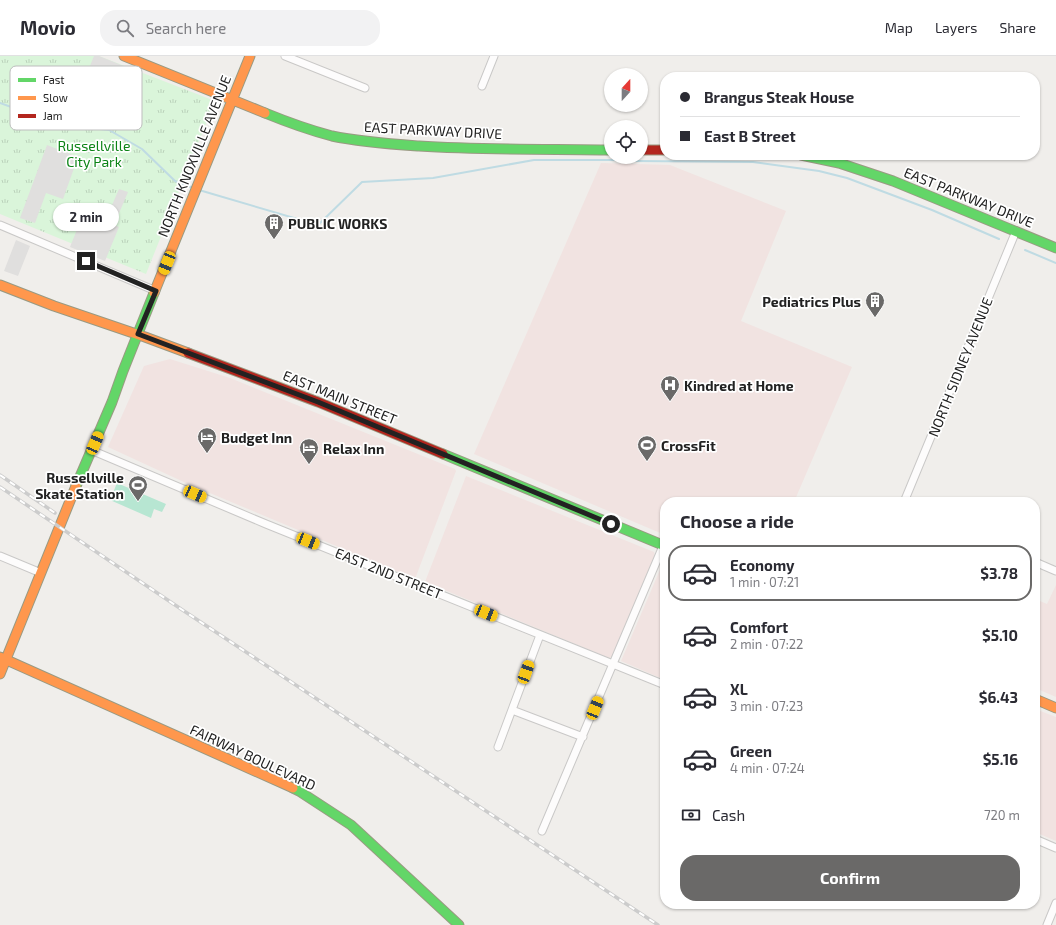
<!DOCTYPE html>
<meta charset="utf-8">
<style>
body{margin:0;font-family:"Exo 2",sans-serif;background:#f2f2f3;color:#2b2b33;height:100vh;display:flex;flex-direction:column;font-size:15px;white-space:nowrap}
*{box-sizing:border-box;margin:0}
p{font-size:13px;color:#7c7c81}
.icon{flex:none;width:22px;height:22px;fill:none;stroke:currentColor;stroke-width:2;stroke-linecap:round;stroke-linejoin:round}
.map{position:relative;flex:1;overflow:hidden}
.details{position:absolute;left:660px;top:441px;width:380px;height:412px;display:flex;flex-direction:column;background:#fff;border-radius:16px;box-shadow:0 1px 3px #0004}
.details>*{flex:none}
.banner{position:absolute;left:660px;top:16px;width:380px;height:88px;border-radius:16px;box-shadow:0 1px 3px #0004;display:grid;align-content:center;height:88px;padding:0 20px;background:#fff}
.needle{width:26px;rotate:21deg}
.tools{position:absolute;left:604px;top:12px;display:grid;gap:8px}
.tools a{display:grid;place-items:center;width:44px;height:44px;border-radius:50%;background:#fff;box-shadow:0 1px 3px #0004;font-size:20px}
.end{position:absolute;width:18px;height:18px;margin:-9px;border:5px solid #222;background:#fff;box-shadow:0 0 0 2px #fff}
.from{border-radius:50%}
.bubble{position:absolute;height:28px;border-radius:14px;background:#fff;box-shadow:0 1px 3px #0004;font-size:13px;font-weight:700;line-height:28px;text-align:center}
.car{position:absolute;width:12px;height:24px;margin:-12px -6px;border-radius:5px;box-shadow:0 0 3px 1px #0007;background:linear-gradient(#f5c518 24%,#345 0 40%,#f5c518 0 76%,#345 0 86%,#f5c518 0)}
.banner b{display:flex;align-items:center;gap:14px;height:38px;font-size:15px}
.banner b+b{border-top:1px solid #e1e1e2}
.banner i{width:10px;height:10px;background:#2b2b33}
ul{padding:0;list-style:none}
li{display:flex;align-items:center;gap:12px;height:56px;margin:0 8px 6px;padding:0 12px;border:2px solid transparent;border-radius:16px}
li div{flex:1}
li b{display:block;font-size:15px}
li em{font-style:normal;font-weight:700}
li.active{border-color:#6a6968}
li>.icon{width:36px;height:36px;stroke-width:1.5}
h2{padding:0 20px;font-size:18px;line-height:48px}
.pay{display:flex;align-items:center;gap:10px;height:44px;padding:0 20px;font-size:15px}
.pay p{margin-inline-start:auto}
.primary-button{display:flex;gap:8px;margin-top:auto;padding:8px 20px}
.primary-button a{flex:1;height:46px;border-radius:16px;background:#6a6968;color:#fff;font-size:16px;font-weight:700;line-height:46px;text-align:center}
header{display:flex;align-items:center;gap:24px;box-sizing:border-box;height:56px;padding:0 20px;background:#fff;border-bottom:1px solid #e1e1e2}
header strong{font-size:19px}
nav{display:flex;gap:22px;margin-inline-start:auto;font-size:14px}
.search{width:280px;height:36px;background:#f2f2f3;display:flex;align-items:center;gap:10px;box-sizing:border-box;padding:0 14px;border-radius:16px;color:#7c7c81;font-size:15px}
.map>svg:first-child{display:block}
.commercial{fill:#f1e3e1}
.park{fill:url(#park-tufts)}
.pitch{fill:#b7e6d2}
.parking{fill:#e0dfde}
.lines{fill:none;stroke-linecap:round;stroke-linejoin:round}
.stream{stroke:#bfdbe3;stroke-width:2}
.street-casing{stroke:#c9c8c7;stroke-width:9}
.fast-casing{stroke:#999a82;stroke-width:11}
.slow-casing{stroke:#999a82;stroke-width:11}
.jam-casing{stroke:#999a82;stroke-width:11}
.street{stroke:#fdfcfc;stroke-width:7}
.fast{stroke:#63d668;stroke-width:9}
.slow{stroke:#ff974d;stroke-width:9}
.jam{stroke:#b3261e;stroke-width:9}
.rail-casing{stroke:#ccc;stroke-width:3.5}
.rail{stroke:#fff;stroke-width:2;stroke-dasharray:6;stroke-linecap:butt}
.route{stroke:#222;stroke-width:5}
.labels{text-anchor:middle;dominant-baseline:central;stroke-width:3.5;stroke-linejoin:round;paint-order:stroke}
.street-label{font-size:14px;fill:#222;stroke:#fff}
.park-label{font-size:14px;fill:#0c8416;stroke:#fff}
.poi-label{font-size:14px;font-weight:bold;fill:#222;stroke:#fff;text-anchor:start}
.key{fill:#fff;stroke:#bdbdbd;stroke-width:1}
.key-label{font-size:11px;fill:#222}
</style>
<header>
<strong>Movio</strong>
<div class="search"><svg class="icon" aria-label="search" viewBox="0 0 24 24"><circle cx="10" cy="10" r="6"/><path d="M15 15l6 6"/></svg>Search here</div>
<nav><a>Map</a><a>Layers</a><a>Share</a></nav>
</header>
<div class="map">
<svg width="1056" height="869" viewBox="0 0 1056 869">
<defs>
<pattern id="park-tufts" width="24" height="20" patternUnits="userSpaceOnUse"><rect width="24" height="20" fill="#daf5da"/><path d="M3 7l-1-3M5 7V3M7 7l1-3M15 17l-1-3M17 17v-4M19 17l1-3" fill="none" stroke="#bbd2bb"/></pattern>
</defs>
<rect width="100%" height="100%" fill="#f0eeeb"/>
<path class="commercial" d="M 601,107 L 670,109 L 786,155 L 741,265 L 852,311 L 794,446 L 665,446 L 665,479 L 474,398 Z
M 170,303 L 230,322 L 455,413 L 456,415 L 415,523 L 186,427 L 108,391 L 144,310 Z
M 466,420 L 654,496 L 655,500 L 613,600 L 609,602 L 425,526 Z
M 665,502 L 665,624 L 621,605 Z
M 1056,529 L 1056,641 L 1035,632 L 1035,543 L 1047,548 Z
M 1035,653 L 1056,661 L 1056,785 L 1035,776 Z"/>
<path class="park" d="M 0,0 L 99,0 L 215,45 L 146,218 L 0,158 Z"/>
<path class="pitch" d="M 117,427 L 166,448 L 162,456 L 154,453 L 151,462 L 110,444 Z"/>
<path class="parking" d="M 94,0 L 99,0 L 131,13 L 112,58 L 76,44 Z
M 47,89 L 78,101 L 63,143 L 46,137 L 35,167 L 20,162 Z
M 119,133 L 128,136 L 114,169 L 119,171 L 105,205 L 70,191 L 82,161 L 103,170 Z
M 16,184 L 30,190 L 18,220 L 4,215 Z"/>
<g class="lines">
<path class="stream" d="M 0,47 L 33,59 L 44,67 L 109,74 L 142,93 L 175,125 L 193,132
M 636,105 L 753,106 L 819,115 L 847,122 L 932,154 L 999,183
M 199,134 L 318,169 L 362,126 L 433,122 L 534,104 L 623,104
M 1025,194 L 1056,207"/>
<g class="street-casing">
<path id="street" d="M 285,0 L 365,32
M 482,30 L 494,0
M 0,169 L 156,235
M 91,394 L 266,468 L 665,629
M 904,446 L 1016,175
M 0,500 L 41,517
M 1035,506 L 1056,515
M 512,654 L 583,681
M 498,691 L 540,579
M 542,775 L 663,490
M 1035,783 L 1056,792
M 1047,869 L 1056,847"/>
</g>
<g class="fast-casing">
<path id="fast" d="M 265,57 C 287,66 309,74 332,80 C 360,86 390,88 419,90 C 483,94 547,93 611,94
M 801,99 L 839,107 L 893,125 L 1056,192
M 443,398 L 665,490
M 76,430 L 112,346 L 123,315 L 154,237
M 293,732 L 299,735 L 351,769 L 459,869"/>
</g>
<g class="slow-casing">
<path id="slow" d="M 124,0 L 265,57
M 0,229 L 54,250 L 145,281 L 188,297
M 154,237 L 250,0
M 0,601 L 293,732
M 0,618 L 76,430
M 1035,643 L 1056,652"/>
</g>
<g class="jam-casing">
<path id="jam" d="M 641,94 L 665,94
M 188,297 L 318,346 L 443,398"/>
</g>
<use href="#street" class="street"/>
<use href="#fast" class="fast"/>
<use href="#slow" class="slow"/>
<use href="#jam" class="jam"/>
<g class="rail-casing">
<path id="rail" d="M 0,419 L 55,457
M 0,431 L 184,555 L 658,869"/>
</g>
<use href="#rail" class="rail"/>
</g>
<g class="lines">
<path class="route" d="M 86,205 L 156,235 L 138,278 L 318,346 L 611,468"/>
</g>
<defs>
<g id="building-pin" transform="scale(1)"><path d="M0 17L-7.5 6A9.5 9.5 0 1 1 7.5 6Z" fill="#6a6968" stroke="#fff"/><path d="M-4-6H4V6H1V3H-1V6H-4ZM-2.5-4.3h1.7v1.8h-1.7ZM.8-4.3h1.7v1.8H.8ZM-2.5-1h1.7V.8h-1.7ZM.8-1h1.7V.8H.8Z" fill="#fff"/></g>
<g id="hospital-pin" transform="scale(1)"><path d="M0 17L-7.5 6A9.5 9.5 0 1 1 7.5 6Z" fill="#6a6968" stroke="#fff"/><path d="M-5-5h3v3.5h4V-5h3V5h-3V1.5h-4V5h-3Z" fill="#fff"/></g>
<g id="hotel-pin" transform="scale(1)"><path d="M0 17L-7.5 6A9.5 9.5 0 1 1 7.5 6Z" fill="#6a6968" stroke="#fff"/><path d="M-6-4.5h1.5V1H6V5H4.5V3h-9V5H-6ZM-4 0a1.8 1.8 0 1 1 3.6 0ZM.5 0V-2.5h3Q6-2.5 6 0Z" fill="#fff"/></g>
<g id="stadium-pin" transform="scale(1)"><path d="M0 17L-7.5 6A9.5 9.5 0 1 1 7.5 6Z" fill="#6a6968" stroke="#fff"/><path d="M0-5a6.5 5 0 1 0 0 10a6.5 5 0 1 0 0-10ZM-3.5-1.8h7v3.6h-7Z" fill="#fff"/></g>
</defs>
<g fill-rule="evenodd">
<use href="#building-pin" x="274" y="167"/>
<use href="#building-pin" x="875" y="245"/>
<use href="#hospital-pin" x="670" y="329"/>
<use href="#hotel-pin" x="207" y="381"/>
<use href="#stadium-pin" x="647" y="389"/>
<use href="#hotel-pin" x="309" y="392"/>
<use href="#stadium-pin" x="138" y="429"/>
</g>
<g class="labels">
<g class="street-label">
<text transform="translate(433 74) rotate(3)">EAST PARKWAY DRIVE</text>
<text transform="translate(194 100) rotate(-68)">NORTH KNOXVILLE AVENUE</text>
<text transform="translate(969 141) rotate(22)">EAST PARKWAY DRIVE</text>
<text transform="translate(960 311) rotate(-68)">NORTH SIDNEY AVENUE</text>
<text transform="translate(340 341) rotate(22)">EAST MAIN STREET</text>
<text transform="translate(389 517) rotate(22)">EAST 2ND STREET</text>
<text transform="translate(253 701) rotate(25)">FAIRWAY BOULEVARD</text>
</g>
<g class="park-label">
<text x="94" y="89">Russellville<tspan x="94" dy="16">City Park</tspan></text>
</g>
<g class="poi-label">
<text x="288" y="167">PUBLIC WORKS</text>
<text x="861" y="245" text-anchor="end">Pediatrics Plus</text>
<text x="684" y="329">Kindred at Home</text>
<text x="221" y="381">Budget Inn</text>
<text x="661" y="389">CrossFit</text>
<text x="323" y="392">Relax Inn</text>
<text x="124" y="421" text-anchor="end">Russellville<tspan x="124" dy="16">Skate Station</tspan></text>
</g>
</g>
<rect x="10" y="10" width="132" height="64" rx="6" class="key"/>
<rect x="18" y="22" width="18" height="4" fill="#63d668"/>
<rect x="18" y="40" width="18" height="4" fill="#ff974d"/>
<rect x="18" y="58" width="18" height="4" fill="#b3261e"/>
<g class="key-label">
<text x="43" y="28">Fast</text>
<text x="43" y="46">Slow</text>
<text x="43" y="64">Jam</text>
</g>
</svg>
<div class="tools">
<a><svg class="needle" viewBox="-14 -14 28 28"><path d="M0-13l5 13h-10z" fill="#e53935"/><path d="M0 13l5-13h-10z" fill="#7c7c81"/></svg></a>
<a><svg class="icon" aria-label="locate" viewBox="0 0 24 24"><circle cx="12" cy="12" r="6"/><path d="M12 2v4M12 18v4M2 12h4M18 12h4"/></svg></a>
</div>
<i class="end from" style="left:611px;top:468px"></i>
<i class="end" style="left:86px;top:205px"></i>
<div class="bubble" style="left:53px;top:147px;width:66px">2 min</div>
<i class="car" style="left:167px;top:207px;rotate:202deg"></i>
<i class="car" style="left:95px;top:387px;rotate:23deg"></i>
<i class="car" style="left:195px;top:438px;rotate:113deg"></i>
<i class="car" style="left:308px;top:485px;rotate:112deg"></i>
<i class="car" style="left:486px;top:557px;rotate:112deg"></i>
<i class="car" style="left:526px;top:616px;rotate:20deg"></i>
<i class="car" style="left:595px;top:652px;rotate:22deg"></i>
<div class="banner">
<b><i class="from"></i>Brangus Steak House</b>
<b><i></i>East B Street</b>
</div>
<section class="details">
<h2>Choose a ride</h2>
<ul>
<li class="active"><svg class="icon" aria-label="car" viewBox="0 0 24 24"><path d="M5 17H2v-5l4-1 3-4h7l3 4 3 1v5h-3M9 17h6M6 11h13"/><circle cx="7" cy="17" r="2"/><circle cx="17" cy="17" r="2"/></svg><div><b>Economy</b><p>1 min · 07:21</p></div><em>$3.78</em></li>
<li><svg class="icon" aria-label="car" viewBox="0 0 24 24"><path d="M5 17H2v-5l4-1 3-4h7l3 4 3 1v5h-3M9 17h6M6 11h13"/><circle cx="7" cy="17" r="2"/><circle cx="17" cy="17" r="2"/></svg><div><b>Comfort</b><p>2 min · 07:22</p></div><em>$5.10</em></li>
<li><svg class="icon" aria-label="car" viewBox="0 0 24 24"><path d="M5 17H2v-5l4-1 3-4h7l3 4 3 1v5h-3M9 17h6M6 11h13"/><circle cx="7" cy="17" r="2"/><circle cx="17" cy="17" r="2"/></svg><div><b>XL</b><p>3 min · 07:23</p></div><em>$6.43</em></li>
<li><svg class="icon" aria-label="car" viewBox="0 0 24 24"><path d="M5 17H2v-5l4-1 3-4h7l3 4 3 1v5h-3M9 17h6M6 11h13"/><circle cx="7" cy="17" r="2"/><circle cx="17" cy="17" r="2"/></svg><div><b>Green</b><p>4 min · 07:24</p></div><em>$5.16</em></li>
</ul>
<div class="pay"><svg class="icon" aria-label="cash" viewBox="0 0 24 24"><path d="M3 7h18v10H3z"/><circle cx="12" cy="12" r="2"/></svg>Cash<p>720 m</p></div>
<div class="primary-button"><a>Confirm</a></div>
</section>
</div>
